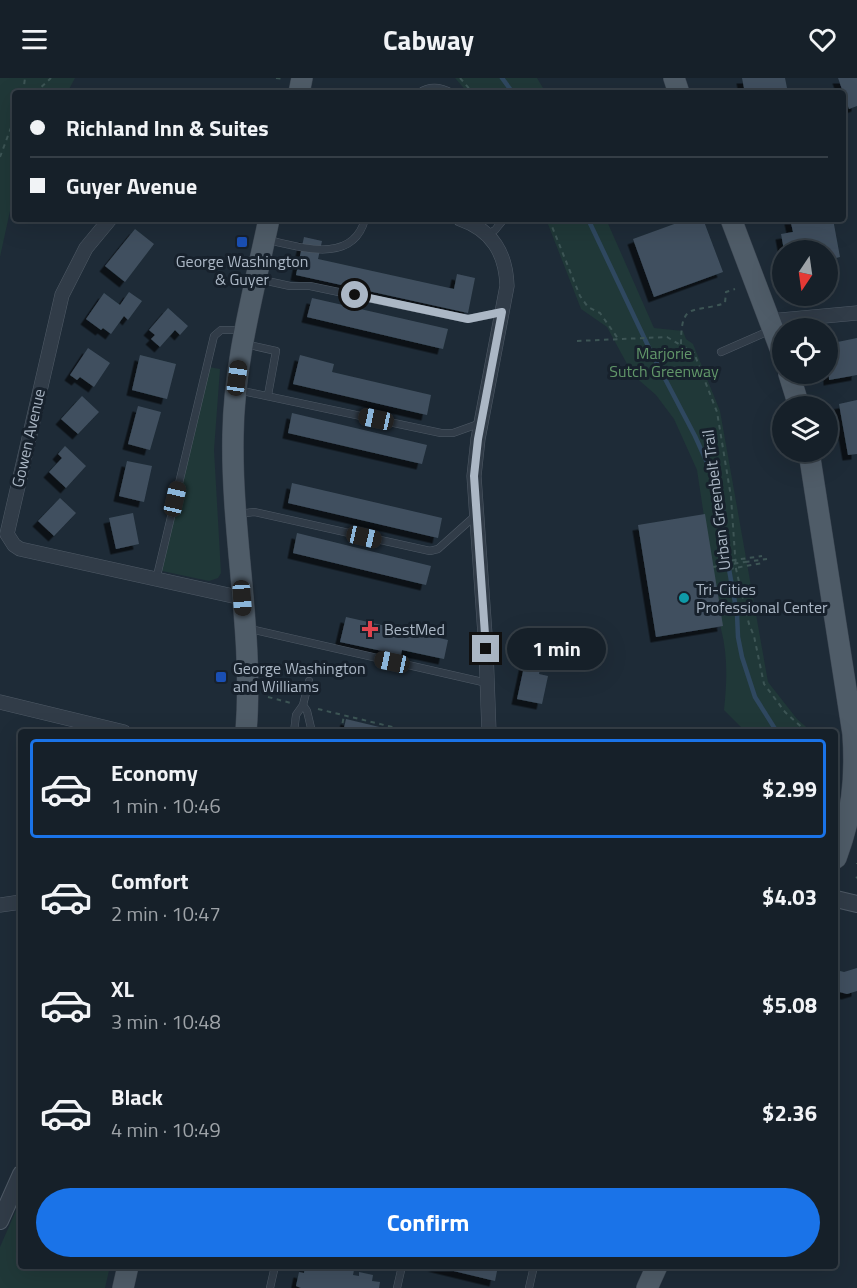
<!DOCTYPE html>
<meta charset="utf-8">
<style>
body{margin:0;font-family:"Titillium Web",sans-serif;background:#232d35;color:#f1f3f6;height:100vh;display:flex;flex-direction:column;font-size:22px;white-space:nowrap}
*{box-sizing:border-box;margin:0}
p{font-size:20px;color:#9ea3a8}
.icon{flex:none;width:33px;height:33px;fill:none;stroke:currentColor;stroke-width:2;stroke-linecap:round;stroke-linejoin:round}
.map{position:relative;flex:1;overflow:hidden}
.sheet{position:absolute;left:18px;top:651px;width:820px;height:540px;display:flex;flex-direction:column;background:#162029;border-radius:6px;box-shadow:0 6px 24px #0002,0 0 0 2px #353e46}
.sheet>*{flex:none}
.hud{position:absolute;left:12px;top:12px;width:834px;height:132px;border-radius:6px;box-shadow:0 6px 24px #0002,0 0 0 2px #353e46;display:grid;align-content:center;height:132px;padding:0 18px;background:#162029}
.needle{width:39px;rotate:193deg}
.buttons{position:absolute;left:772px;top:162px;display:grid;gap:12px}
.buttons a{display:grid;place-items:center;width:66px;height:66px;border-radius:50%;background:#162029;box-shadow:0 6px 24px #0002,0 0 0 2px #353e46;font-size:30px}
.end{position:absolute;width:27px;height:27px;margin:-14px;border:8px solid #abb7c5;background:#111;box-shadow:0 0 0 3px #111}
.from{border-radius:50%}
.bubble{position:absolute;height:42px;border-radius:21px;background:#162029;box-shadow:0 6px 24px #0002,0 0 0 2px #353e46;font-size:20px;font-weight:700;line-height:42px;text-align:center}
.car{position:absolute;width:18px;height:36px;margin:-18px -9px;border-radius:8px;box-shadow:0 0 4px 2px #0007;background:linear-gradient(#222 24%,#8ab4d8 0 40%,#222 0 76%,#8ab4d8 0 86%,#222 0)}
.hud b{display:flex;align-items:center;gap:21px;height:57px;font-size:22px}
.hud b+b{border-top:2px solid #353e46}
.hud i{width:15px;height:15px;background:#f1f3f6}
ul{padding:10px 0 0;list-style:none}
li{display:flex;align-items:center;gap:18px;height:99px;margin:0 12px 9px;padding:0 6px;border:3px solid transparent;border-radius:6px}
li div{flex:1}
li b{display:block;font-size:22px}
li em{font-style:normal;font-weight:700}
li.active{border-color:#1a73e8}
li>.icon{width:54px;height:54px;stroke-width:1.5}
.action{display:flex;gap:12px;margin-top:auto;padding:12px 18px}
.action a{flex:1;height:69px;border-radius:36px;background:#1a73e8;color:#fff;font-size:24px;font-weight:700;line-height:69px;text-align:center}
header{display:flex;justify-content:space-between;align-items:center;height:78px;padding:0 18px;background:#162029;font-size:27px;font-weight:700}
.map>svg:first-child{display:block}
.green{fill:#203838}
.lines{fill:none;stroke-linecap:round;stroke-linejoin:round}
.stream{stroke:#2f4860;stroke-width:4.5}
.building{fill:#40505f;filter:url(#shadow)}
.service-casing{stroke:#4f5a66;stroke-width:8}
.minor-casing{stroke:#4f5a66;stroke-width:15}
.tertiary-casing{stroke:#4f5a66;stroke-width:18}
.primary-casing{stroke:#3b4551;stroke-width:22}
.path{stroke:#3d5555;stroke-width:2;stroke-dasharray:4.5 4.5;stroke-linecap:butt}
.service{stroke:#313c48;stroke-width:7}
.minor{stroke:#313c48;stroke-width:14}
.tertiary{stroke:#313c48;stroke-width:16}
.primary{stroke:#4f5c68;stroke-width:21}
.path-bridge{stroke:#3d5555;stroke-width:2;stroke-dasharray:4.5 4.5;stroke-linecap:butt}
.route{stroke:#abb7c5;stroke-width:8}
.transit-dot{fill:#1a4fb4;stroke:#17212c;stroke-width:2}
.culture-dot{fill:#0f9aa8;stroke:#17212c;stroke-width:2}
.health-dot{fill:#e0444e;stroke:#17212c;stroke-width:2}
.labels{text-anchor:middle;dominant-baseline:central;stroke-width:6;stroke-linejoin:round;paint-order:stroke}
.poi-label{font-size:16px;fill:#abb7c5;stroke:#17212c;text-anchor:start}
.park-label{font-size:16px;fill:#619669;stroke:#17212c}
.street-label{font-size:16px;fill:#abb7c5;stroke:#17212c}
</style>
<header><svg class="icon" aria-label="menu" viewBox="0 0 24 24"><path d="M4 6h16M4 12h16M4 18h16"/></svg>Cabway<svg class="icon" aria-label="heart" viewBox="0 0 24 24"><path d="M12 20l-8-8c-3-5 5-10 8-4 3-6 11-1 8 4z"/></svg></header>
<div class="map">
<svg width="857" height="1210" viewBox="0 0 857 1210">
<defs>
<filter id="shadow"><feDropShadow dx="-5.5" dy="5.5" stdDeviation="0" flood-color="#0009"/></filter>
</defs>
<rect width="100%" height="100%" fill="#1e2b37"/>
<path class="green" d="M 0,0 L 75,0 L 67,15 L 15,15 L 15,123 L 10,133 L 0,179 Z
M 455,0 L 537,0 L 546,15 L 468,15 Z
M 546,141 L 606,141 L 654,250 L 683,253 L 686,261 L 693,266 L 720,333 L 768,604 L 797,641 L 812,654 L 746,654 L 724,632 C 727,604 728,578 721,551 L 697,392 L 674,341 L 656,317 L 633,297 L 607,249 L 581,231 Z
M 209,289 L 220,291 L 214,372 L 221,495 L 218,500 L 209,503 L 162,493 Z
M 21,1121 L 21,1188 L 110,1188 L 105,1210 L 0,1210 L 0,1169 Z"/>
<g class="lines">
<path class="stream" d="M 502,0 L 513,15
M 588,141 L 651,274 L 695,358 L 718,409 L 723,433 L 722,452 L 737,536 L 738,559 L 742,579 L 755,619 L 777,654"/>
</g>
<path class="building" d="M 742,0 L 785,0 L 788,15 L 745,15 Z
M 838,0 L 857,0 L 857,28 L 849,31 Z
M 688,141 L 703,141 L 723,194 L 654,219 L 633,161 Z
M 790,141 L 833,141 L 840,179 L 828,182 L 828,172 L 784,172 L 781,156 L 793,154 Z
M 135,151 L 154,166 L 125,204 L 105,188 Z
M 304,159 L 322,163 L 318,181 L 454,211 L 457,196 L 475,200 L 468,235 L 296,197 Z
M 129,214 L 142,223 L 128,242 L 124,238 L 111,256 L 103,250 L 101,252 L 86,241 L 104,215 L 120,227 Z
M 312,220 L 448,251 L 443,271 L 307,239 Z
M 168,230 L 188,248 L 180,257 L 175,252 L 160,269 L 151,261 L 155,257 L 149,252 Z
M 857,260 L 857,297 L 829,302 L 828,266 Z
M 88,270 L 110,285 L 94,309 L 80,299 L 77,302 L 70,297 Z
M 140,277 L 176,286 L 167,321 L 132,312 Z
M 300,277 L 334,286 L 332,294 L 431,317 L 427,337 L 293,306 Z
M 82,318 L 99,334 L 78,356 L 61,341 Z
M 857,322 L 857,376 L 848,377 L 839,326 Z
M 138,328 L 161,334 L 150,372 L 128,366 Z
M 292,335 L 427,367 L 422,386 L 288,355 Z
M 65,368 L 86,388 L 66,410 L 49,394 L 62,380 L 58,376 Z
M 127,383 L 152,388 L 144,424 L 119,418 Z
M 292,405 L 442,440 L 438,460 L 288,425 Z
M 60,420 L 76,435 L 54,458 L 38,443 Z
M 133,435 L 139,466 L 116,471 L 109,440 Z
M 705,436 L 723,548 L 656,559 L 638,447 Z
M 297,455 L 431,488 L 426,507 L 293,475 Z
M 346,539 L 448,562 L 444,581 L 402,572 L 401,577 L 340,564 Z
M 525,584 L 541,587 L 539,596 L 548,598 L 542,626 L 517,621 Z
M 346,641 L 396,653 L 395,654 L 343,654 Z
M 857,890 L 857,913 L 847,916 L 836,913 L 836,892 L 844,894 Z
M 305,1188 L 331,1188 L 330,1192 L 339,1193 L 340,1189 L 354,1192 L 353,1197 L 359,1198 L 359,1194 L 373,1197 L 372,1203 L 380,1204 L 379,1210 L 301,1210 L 296,1208 L 299,1194 L 304,1195 Z
M 433,1188 L 498,1188 L 495,1203 Z"/>
<g class="lines">
<g class="service-casing">
<path id="service" d="M 419,15 C 430,7 441,9 452,15
M 488,156 L 495,152 L 504,141
M 268,162 C 300,169 353,187 365,141
M 258,201 L 290,208 L 310,208 L 468,241 L 503,234
M 245,266 L 276,273 L 268,317
M 721,274 L 771,252
M 238,312 L 441,355 L 453,355 L 481,345
M 238,436 L 254,434 L 430,473 L 438,471 L 476,437
M 156,502 L 214,258 L 221,252 L 242,252
M 250,551 L 487,605
M 303,627 L 307,633 L 312,654
M 294,654 L 296,637 L 303,627 L 309,603
M 270,1210 L 275,1188
M 397,1210 L 402,1188
M 529,1210 L 534,1188"/>
</g>
<g class="minor-casing">
<path id="minor" d="M 110,141 L 86,170 L 62,217 L 7,456 L 14,467 L 20,471 L 242,520
M 460,141 C 492,152 506,175 507,208 L 478,361 L 474,398 L 486,571 L 489,654
M 770,243 L 857,235
M 0,624 L 124,654
M 0,827 L 21,824"/>
</g>
<g class="tertiary-casing">
<path id="tertiary" d="M 836,821 L 857,826
M 0,1143 L 21,1096"/>
</g>
<g class="primary-casing">
<path id="primary" d="M 674,0 L 679,15
M 299,15 L 302,0
M 731,141 L 783,278
M 789,296 L 799,328
M 809,374 L 853,656 C 856,702 852,737 836,780
M 246,654 C 254,555 231,456 233,357 C 234,283 254,213 269,141
M 123,1210 L 128,1188
M 647,1210 L 657,1188"/>
</g>
<path class="path" d="M 276,0 L 284,1
M 460,0 L 473,15
M 23,15 L 25,0
M 35,15 L 51,0
M 0,79 L 15,39
M 549,141 L 580,218 L 588,229 L 600,235 L 619,262
M 577,263 L 667,259 L 694,275 L 717,334 L 731,419 L 736,491 L 749,546 L 754,558 L 764,606 L 785,634 L 807,654
M 681,266 C 681,222 693,236 725,225 L 726,214 L 735,211
M 745,484 L 767,481
M 268,619 L 291,625
M 318,631 L 413,654
M 341,654 L 344,637
M 857,785 L 857,786
M 856,800 L 857,799"/>
<use href="#service" class="service"/>
<use href="#minor" class="minor"/>
<use href="#tertiary" class="tertiary"/>
<use href="#primary" class="primary"/>
<path class="path-bridge" d="M 725,487 L 728,483 L 762,478
M 725,487 L 745,484
M 713,489 L 725,487 L 729,491 L 763,485"/>
</g>
<g class="lines">
<path class="route" d="M 355,217 L 468,241 L 502,234 L 478,361 L 474,398 L 486,571"/>
</g>
<g class="transit-dot">
<rect x="236" y="158" width="12" height="12" rx="3"/>
<rect x="215" y="593" width="12" height="12" rx="3"/>
</g>
<circle class="culture-dot" cx="684" cy="520" r="6"/>
<path class="health-dot" d="M367 542h6v6h6v6h-6v6h-6v-6h-6v-6h6z"/>
<g class="labels">
<g class="poi-label">
<text x="242" y="183" text-anchor="middle">George Washington<tspan x="242" dy="18">&amp; Guyer</tspan></text>
<text x="696" y="511">Tri-Cities<tspan x="696" dy="18">Professional Center</tspan></text>
<text x="384" y="551">BestMed</text>
<text x="233" y="590">George Washington<tspan x="233" dy="18">and Williams</tspan></text>
</g>
<g class="park-label">
<text x="664" y="275">Marjorie<tspan x="664" dy="18">Sutch Greenway</tspan></text>
</g>
<g class="street-label">
<text transform="translate(28 360) rotate(-77)">Gowen Avenue</text>
<text transform="translate(716 422) rotate(-97)">Urban Greenbelt Trail</text>
</g>
</g>
</svg>
<div class="buttons">
<a><svg class="needle" viewBox="-14 -14 28 28"><path d="M0-13l5 13h-10z" fill="#e53935"/><path d="M0 13l5-13h-10z" fill="#9ea3a8"/></svg></a>
<a><svg class="icon" aria-label="locate" viewBox="0 0 24 24"><circle cx="12" cy="12" r="6"/><path d="M12 2v4M12 18v4M2 12h4M18 12h4"/></svg></a>
<a><svg class="icon" aria-label="layers" viewBox="0 0 24 24"><path d="M12 4l9 5-9 5-9-5zM3 14l9 5 9-5"/></svg></a>
</div>
<i class="end from" style="left:355px;top:217px"></i>
<i class="end" style="left:486px;top:571px"></i>
<div class="bubble" style="left:507px;top:550px;width:99px">1 min</div>
<i class="car" style="left:237px;top:300px;rotate:8deg"></i>
<i class="car" style="left:376px;top:341px;rotate:282deg"></i>
<i class="car" style="left:175px;top:421px;rotate:13deg"></i>
<i class="car" style="left:364px;top:459px;rotate:103deg"></i>
<i class="car" style="left:242px;top:520px;rotate:176deg"></i>
<i class="car" style="left:392px;top:584px;rotate:282deg"></i>
<div class="hud">
<b><i class="from"></i>Richland Inn &amp; Suites</b>
<b><i></i>Guyer Avenue</b>
</div>
<section class="sheet">
<ul>
<li class="active"><svg class="icon" aria-label="car" viewBox="0 0 24 24"><path d="M5 17H2v-5l4-1 3-4h7l3 4 3 1v5h-3M9 17h6M6 11h13"/><circle cx="7" cy="17" r="2"/><circle cx="17" cy="17" r="2"/></svg><div><b>Economy</b><p>1 min · 10:46</p></div><em>$2.99</em></li>
<li><svg class="icon" aria-label="car" viewBox="0 0 24 24"><path d="M5 17H2v-5l4-1 3-4h7l3 4 3 1v5h-3M9 17h6M6 11h13"/><circle cx="7" cy="17" r="2"/><circle cx="17" cy="17" r="2"/></svg><div><b>Comfort</b><p>2 min · 10:47</p></div><em>$4.03</em></li>
<li><svg class="icon" aria-label="car" viewBox="0 0 24 24"><path d="M5 17H2v-5l4-1 3-4h7l3 4 3 1v5h-3M9 17h6M6 11h13"/><circle cx="7" cy="17" r="2"/><circle cx="17" cy="17" r="2"/></svg><div><b>XL</b><p>3 min · 10:48</p></div><em>$5.08</em></li>
<li><svg class="icon" aria-label="car" viewBox="0 0 24 24"><path d="M5 17H2v-5l4-1 3-4h7l3 4 3 1v5h-3M9 17h6M6 11h13"/><circle cx="7" cy="17" r="2"/><circle cx="17" cy="17" r="2"/></svg><div><b>Black</b><p>4 min · 10:49</p></div><em>$2.36</em></li>
</ul>
<div class="action"><a>Confirm</a></div>
</section>
</div>
